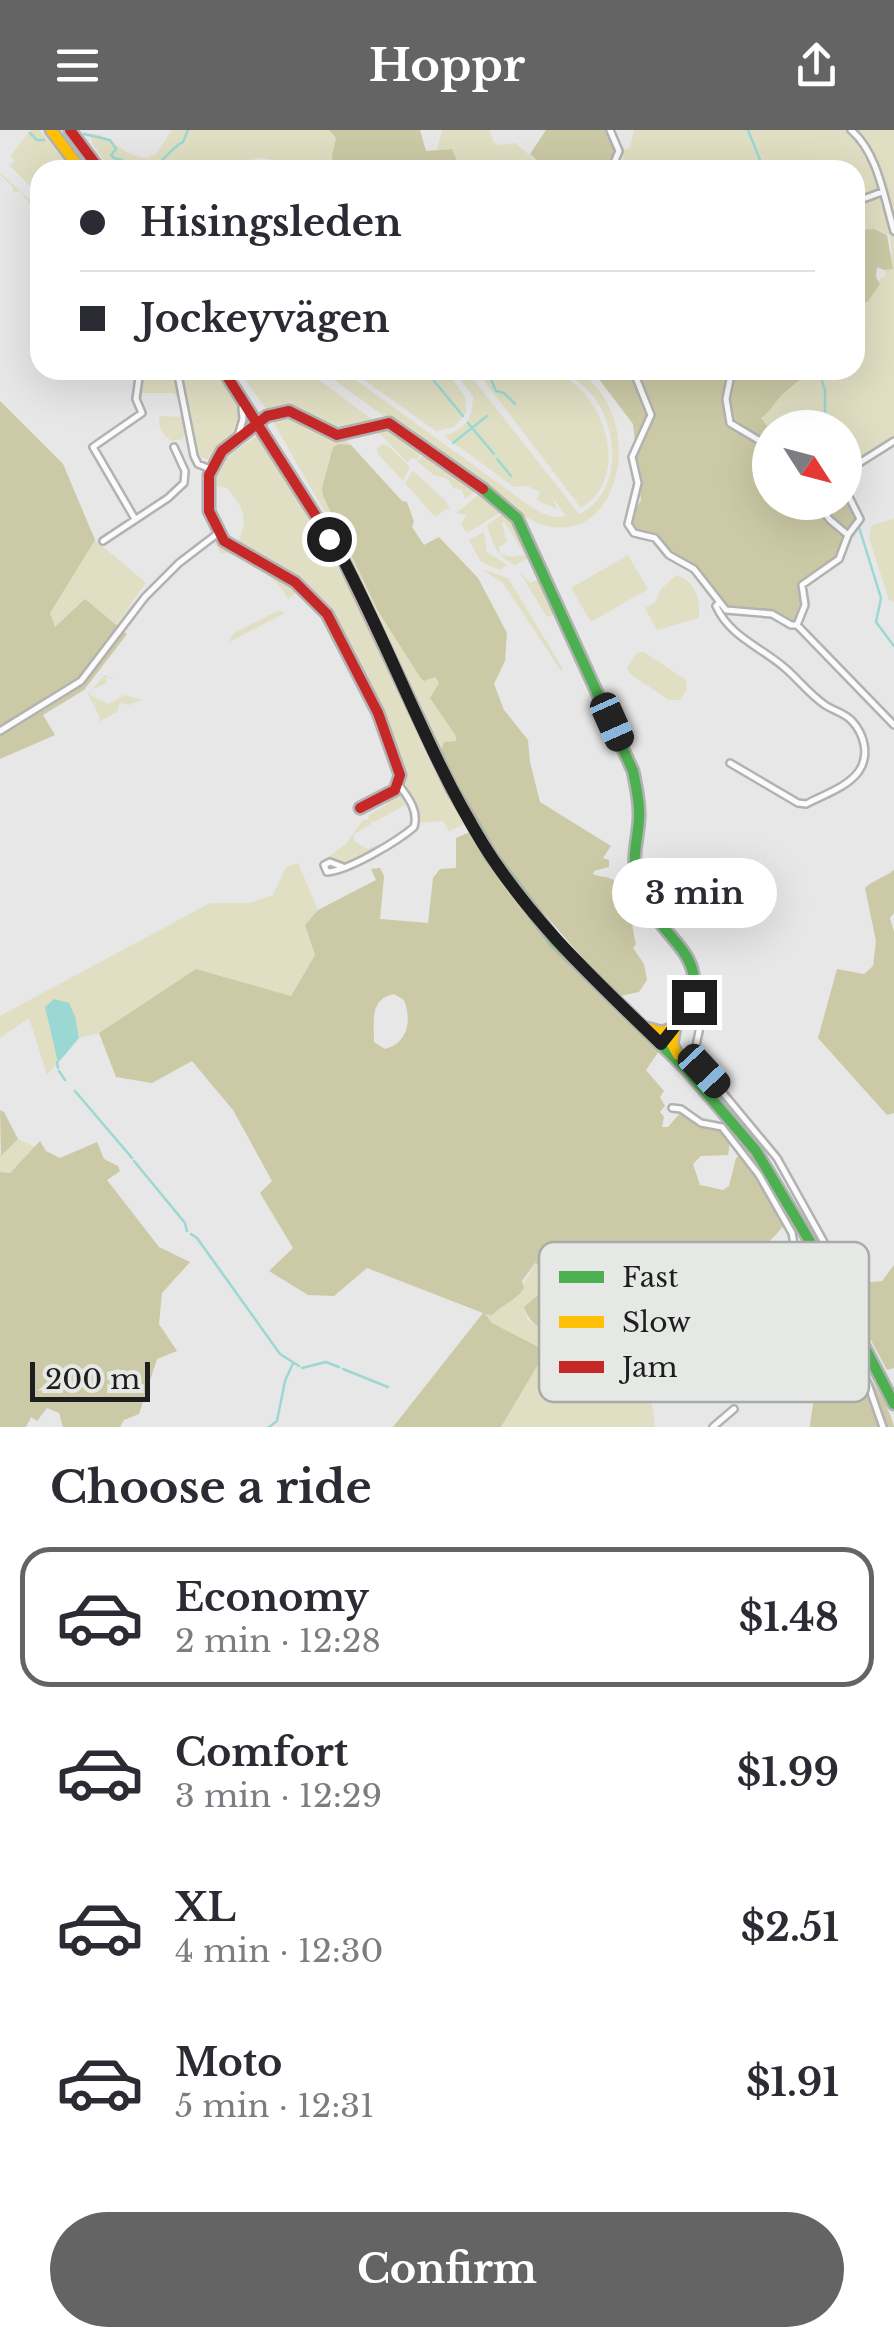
<!DOCTYPE html>
<meta charset="utf-8">
<style>
body{margin:0;font-family:"Libre Baskerville",serif;background:#f2f2f3;color:#2b2b33;height:100vh;display:flex;flex-direction:column;font-size:38px;white-space:nowrap}
*{box-sizing:border-box;margin:0}
p{font-size:32px;color:#7c7c81}
.icon{flex:none;width:55px;height:55px;fill:none;stroke:currentColor;stroke-width:2;stroke-linecap:round;stroke-linejoin:round}
.map{position:relative;height:1297px;overflow:hidden}
.details{display:flex;flex-direction:column;background:#fff;flex:1}
.details>*{flex:none}
.guide{position:absolute;left:30px;top:30px;width:835px;height:220px;border-radius:30px;box-shadow:0 10px 40px #0002;display:grid;align-content:center;height:220px;padding:0 50px;background:#fff}
.needle{width:65px;rotate:126deg}
.buttons{position:absolute;left:752px;top:280px;display:grid;gap:20px}
.buttons a{display:grid;place-items:center;width:110px;height:110px;border-radius:50%;background:#fff;box-shadow:0 10px 40px #0002;font-size:50px}
.scale{position:absolute;left:30px;bottom:25px;width:120px;box-sizing:border-box;padding-left:10px;border:5px solid #1d1e1d;border-top:0;font-size:28px;line-height:35px;white-space:nowrap;color:#1d1e1d;-webkit-text-stroke:8px #e5e8e5;paint-order:stroke}
.end{position:absolute;width:45px;height:45px;margin:-22px;border:12px solid #1d1e1d;background:#fff;box-shadow:0 0 0 5px #fff}
.from{border-radius:50%}
.bubble{position:absolute;height:70px;border-radius:35px;background:#fff;box-shadow:0 10px 40px #0002;font-size:32px;font-weight:700;line-height:70px;text-align:center}
.car{position:absolute;width:30px;height:60px;margin:-30px -15px;border-radius:12px;box-shadow:0 0 8px 2px #0007;background:linear-gradient(#222 24%,#8ab4d8 0 40%,#222 0 76%,#8ab4d8 0 86%,#222 0)}
.guide b{display:flex;align-items:center;gap:35px;height:95px;font-size:38px}
.guide b+b{border-top:2px solid #e1e1e2}
.guide i{width:25px;height:25px;background:#2b2b33}
ul{padding:0;list-style:none}
li{display:flex;align-items:center;gap:30px;height:140px;margin:0 20px 15px;padding:0 30px;border:5px solid transparent;border-radius:30px}
li div{flex:1}
li b{display:block;font-size:38px}
li em{font-style:normal;font-weight:700}
li.active{border-color:#636463}
li>.icon{width:90px;height:90px;stroke-width:1.5}
h2{padding:0 50px;font-size:45px;line-height:120px}
.primary-button{display:flex;gap:20px;margin-top:auto;padding:20px 50px}
.primary-button a{flex:1;height:115px;border-radius:60px;background:#636463;color:#fff;font-size:40px;font-weight:700;line-height:115px;text-align:center}
header{display:flex;justify-content:space-between;align-items:center;height:130px;padding:0 50px;background:#636463;color:#fff;font-size:45px;font-weight:700}
.map>svg:first-child{display:block}
.green{fill:#e0dfc3;fill-rule:evenodd}
.forest{fill:#ccc9a6;fill-rule:evenodd}
.water{fill:#9cd8d3}
.lines{fill:none;stroke-linecap:round;stroke-linejoin:round}
.stream{stroke:#9cd8d3;stroke-width:2.5}
.street-casing{stroke:#b1b2b1;stroke-width:10}
.fast-casing{stroke:#b1b2b1;stroke-width:15}
.slow-casing{stroke:#b1b2b1;stroke-width:15}
.jam-casing{stroke:#b1b2b1;stroke-width:15}
.street{stroke:#fbfbfb;stroke-width:5}
.fast{stroke:#4caf50;stroke-width:10}
.slow{stroke:#ffc107;stroke-width:10}
.jam{stroke:#c62828;stroke-width:10}
.route{stroke:#1d1e1d;stroke-width:12}
.key{fill:#e5e8e5;stroke:#a9aba9;stroke-width:2.5}
.key-label{font-size:28px;fill:#1d1e1d}
</style>
<header><svg class="icon" aria-label="menu" viewBox="0 0 24 24"><path d="M4 6h16M4 12h16M4 18h16"/></svg>Hoppr<svg class="icon" aria-label="share" viewBox="0 0 24 24"><path d="M12 15V3M7 8l5-5 5 5M5 13v7h14v-7"/></svg></header>
<div class="map">
<svg width="894" height="1297" viewBox="0 0 894 1297">
<rect width="100%" height="100%" fill="#e6e7e6"/>
<path class="green" d="M 31,0 L 40,0 L 72,40 L 40,40 L 40,75 L 35,79 L 19,61 L 13,63 L 13,57 L 0,45 L 0,43 L 31,71 L 39,65 L 10,36 L 15,30 L 10,26 Z
M 172,0 L 329,0 L 336,8 L 332,25 L 333,40 L 294,40 L 282,32 L 261,28 L 242,31 L 224,40 L 111,40 L 93,15 L 90,3 C 115,6 120,26 148,28 L 157,23 Z
M 442,0 L 489,0 L 493,11 L 500,15 L 515,13 L 547,40 L 461,40 L 452,19 L 437,20 Z
M 634,0 L 894,0 L 894,310 L 845,340 L 845,298 L 770,298 L 770,300 L 761,288 C 772,280 775,271 784,263 C 793,255 801,250 810,240 L 855,240 L 855,180 L 880,154 L 879,150 L 886,145 L 884,140 L 892,122 L 890,105 L 874,99 L 855,100 L 855,40 L 626,40 L 621,20 L 630,18 Z
M 181,240 L 215,240 L 235,271 L 240,291 L 237,300 L 208,330 L 197,325 Z
M 238,240 L 306,240 L 374,291 C 365,295 354,302 344,302 C 313,302 303,271 267,280 Z
M 320,240 L 342,240 L 524,372 C 537,381 551,390 566,386 L 551,365 L 557,379 L 537,370 L 540,362 L 527,356 L 514,357 L 444,306 C 465,300 473,288 473,266 L 453,240 L 466,240 L 579,384 C 621,365 619,303 596,270 C 587,257 573,247 559,240 L 576,240 C 656,288 616,442 522,385 Z
M 350,240 L 446,240 L 465,267 L 466,283 L 454,297 L 436,301 Z
M 476,240 C 499,240 533,234 555,242 C 604,261 633,347 581,378 Z
M 142,241 L 170,244 L 175,248 L 182,275 L 174,263 L 140,263 Z
M 0,271 L 63,334 L 95,410 L 146,453 L 85,536 L 36,572 C 97,549 97,505 139,468 L 83,546 L 0,599 L 28,577 L 0,590 Z
M 285,284 L 331,309 L 346,309 L 351,315 L 333,317 L 322,358 L 323,366 L 378,481 L 421,547 L 435,547 L 439,553 C 435,582 443,583 456,606 L 456,611 L 450,611 L 440,624 L 399,529 L 338,405 L 271,288 Z
M 160,286 L 184,287 L 186,302 L 182,309 L 172,311 C 164,306 156,296 160,286 Z
M 383,293 L 423,320 L 416,330 L 413,327 L 407,332 L 375,299 Z
M 259,305 L 357,471 L 465,694 L 449,701 L 443,691 L 419,693 L 387,599 L 317,469 L 236,415 C 250,392 244,377 227,358 L 212,355 C 215,329 239,319 259,305 Z
M 381,314 L 387,315 L 410,337 L 403,351 L 379,325 L 377,320 Z
M 427,322 L 477,359 L 465,369 L 462,360 L 453,358 L 448,349 L 434,345 L 417,331 Z
M 413,341 L 446,371 L 450,381 L 446,379 L 435,387 L 405,353 Z
M 482,362 L 503,376 L 501,382 L 467,403 L 461,395 L 466,385 L 456,383 Z
M 505,378 L 515,389 L 531,427 L 515,435 C 494,424 494,415 487,395 L 501,385 ZM 504,391 L 525,425 L 511,427 L 500,424 L 499,417 L 507,412 L 502,394 Z
M 894,389 L 894,471 L 893,472 L 889,470 L 869,408 L 872,395 Z
M 484,402 L 487,422 L 507,435 L 500,440 L 481,432 L 469,410 Z
M 214,412 L 222,413 L 294,455 L 295,464 L 288,469 C 282,452 241,421 221,423 Z
M 628,425 L 648,459 L 591,492 L 571,458 Z
M 533,429 L 571,511 L 566,510 L 554,485 L 547,487 L 519,441 L 530,453 L 539,450 L 532,430 L 518,438 Z
M 481,439 L 508,448 L 563,539 L 561,541 L 503,453 Z
M 676,445 C 696,452 700,468 699,488 L 657,500 L 645,478 L 655,472 L 661,459 Z
M 279,480 L 285,483 L 229,512 L 234,503 Z
M 644,522 L 686,550 L 687,560 L 680,570 L 669,570 L 630,544 L 627,538 L 637,523 Z
M 105,545 L 116,550 L 105,547 L 107,553 L 91,560 L 90,565 L 109,574 L 124,565 L 142,570 L 129,575 L 120,573 L 117,582 L 98,592 L 100,587 L 88,564 Z
M 399,664 L 408,671 L 410,678 L 407,674 L 374,692 L 370,691 L 371,694 L 354,704 L 354,711 L 367,719 L 387,712 L 344,734 L 331,729 L 321,732 L 345,715 L 363,690 L 368,690 L 369,685 L 386,675 L 392,665 Z
M 298,733 L 318,780 L 305,795 L 315,825 L 291,866 L 196,839 L 99,903 L 79,908 L 75,886 L 56,931 L 58,933 L 47,945 L 29,888 L 0,908 L 0,886 L 210,773 L 250,773 L 273,765 L 286,737 Z
M 18,1009 L 35,1017 L 10,1043 L 0,1042 L 0,1025 Z
M 535,1133 L 547,1140 L 554,1152 L 550,1159 L 539,1163 L 524,1177 L 527,1189 L 546,1202 L 579,1206 L 602,1192 L 615,1175 L 643,1154 L 652,1154 L 660,1161 L 621,1231 L 652,1274 L 655,1297 L 501,1297 L 546,1221 L 492,1193 L 483,1183 L 492,1185 L 507,1170 L 515,1169 Z"/>
<path class="forest" d="M 329,0 L 420,0 L 426,21 L 452,19 L 461,40 L 333,40 L 332,25 L 336,8 Z
M 546,0 L 608,0 L 622,40 L 547,40 L 530,24 Z
M 874,99 L 887,105 L 893,139 L 884,140 L 877,137 L 876,147 L 880,154 L 868,171 L 855,180 L 855,100 Z
M 592,240 L 810,240 C 801,250 793,255 784,263 C 775,271 772,280 761,288 L 770,300 L 770,372 L 845,372 L 845,364 L 859,390 L 840,427 L 800,455 L 803,475 L 795,492 L 773,481 L 729,478 L 722,473 L 698,439 L 671,425 L 658,407 L 636,401 L 629,391 L 641,370 L 633,294 Z
M 0,271 L 63,334 L 95,410 L 50,483 L 55,497 L 85,469 L 127,504 L 84,560 L 43,585 L 55,605 L 0,629 Z
M 339,314 L 351,315 L 402,371 L 407,372 L 414,392 L 412,397 L 424,415 L 439,407 L 478,448 L 507,503 L 505,531 L 494,554 L 504,580 L 528,610 L 530,632 L 540,672 L 611,716 L 603,728 L 609,730 L 609,737 L 594,741 L 593,744 C 599,747 604,746 609,748 C 634,755 630,795 636,814 L 633,818 L 644,834 L 647,850 L 639,862 L 621,866 L 606,855 L 514,749 L 479,698 L 440,624 L 444,612 L 456,611 L 456,606 L 430,568 L 439,553 L 435,547 L 424,551 L 420,547 L 378,481 L 323,366 L 322,358 L 333,317 Z
M 470,702 C 517,789 589,854 659,921 L 646,940 L 664,961 L 660,967 L 665,976 L 660,982 L 664,987 L 662,997 L 668,997 L 680,983 C 682,984 693,992 696,993 C 714,1001 735,995 728,1025 L 701,1026 L 693,1034 L 700,1055 L 723,1060 L 729,1056 L 736,1028 L 741,1024 L 784,1095 C 761,1124 746,1128 710,1120 L 667,1167 L 652,1154 L 643,1154 L 623,1172 L 615,1175 C 604,1212 536,1217 524,1177 L 540,1163 L 550,1159 L 554,1153 L 547,1140 L 535,1133 L 522,1151 L 524,1158 C 517,1170 503,1174 492,1185 L 485,1184 L 492,1193 L 546,1221 L 501,1297 L 393,1297 L 483,1183 L 367,1138 L 334,1166 L 308,1165 L 269,1141 L 293,1118 L 260,1063 L 272,1051 L 233,980 L 192,931 L 152,953 L 116,947 L 99,903 L 196,839 L 291,866 L 315,825 L 305,795 L 318,780 L 376,750 L 371,739 L 380,738 L 384,746 L 380,789 L 428,793 L 433,748 L 440,739 L 456,738 L 456,708 ZM 394,864 L 404,870 C 412,891 408,913 385,919 L 374,912 C 374,892 369,869 394,864 Z
M 894,740 L 894,783 L 890,788 L 894,802 L 894,983 L 887,985 L 818,908 L 837,839 L 864,844 L 873,836 L 876,811 L 865,758 C 873,750 884,748 894,740 Z
M 0,980 L 4,982 L 18,1009 L 1,1026 Z
M 40,1011 L 46,1021 L 60,1028 L 97,1012 L 104,1029 L 118,1036 L 120,1041 L 107,1050 L 159,1117 L 190,1132 L 162,1163 L 159,1194 L 177,1221 L 157,1229 L 139,1284 L 124,1290 L 120,1297 L 63,1297 L 59,1283 L 47,1278 L 37,1291 L 31,1287 L 26,1297 L 0,1297 L 0,1042 L 10,1043 Z
M 797,1131 C 811,1141 816,1163 824,1179 C 843,1216 885,1258 894,1297 L 810,1297 C 811,1283 816,1265 814,1251 C 813,1240 804,1226 798,1216 C 782,1183 761,1150 717,1169 C 686,1183 663,1207 636,1226 L 636,1233 L 657,1267 L 649,1270 L 621,1231 L 649,1182 L 674,1188 L 680,1183 L 680,1170 L 691,1162 L 728,1150 L 736,1153 L 742,1148 L 740,1142 L 746,1138 Z
M 894,1135 L 894,1238 L 887,1240 L 841,1155 L 882,1151 Z"/>
<path class="water" d="M 54,869 L 69,873 L 75,886 L 79,908 L 58,933 L 45,877 Z"/>
<g class="lines">
<path class="stream" d="M 748,0 L 764,40
M 30,3 L 37,10 L 44,10
M 84,4 L 110,10 L 116,19 L 111,25 L 114,28 C 126,30 132,36 142,38 C 160,41 169,18 183,12 L 188,0
M 425,240 L 463,286
M 487,240 L 496,261 L 504,263 L 515,274
M 818,240 L 825,260 L 825,298
M 468,293 L 494,324
M 453,313 L 487,286
M 497,329 L 511,346
M 848,370 L 857,391
M 859,397 L 881,468 L 876,492 L 894,516
M 57,932 L 58,938
M 59,941 L 65,950
M 75,961 L 132,1028
M 134,1031 L 185,1093 L 187,1101
M 191,1104 L 197,1108 L 280,1224 L 299,1236
M 302,1238 L 326,1232 L 339,1237
M 343,1239 L 388,1257
M 269,1297 L 277,1291 L 285,1251 L 293,1233"/>
<g class="street-casing">
<path id="street" d="M 610,0 L 619,21 L 611,40
M 851,0 C 878,23 884,68 894,101
M 855,72 L 882,62
M 94,240 L 94,243
M 177,240 L 194,326 L 198,334 L 210,339
M 633,240 L 651,285 L 632,327 L 638,353 L 628,394 L 634,403 L 655,408 L 669,425 L 694,439 L 726,480 L 772,484 L 791,495 L 797,495 L 805,475 L 802,455 L 839,429 L 848,405
M 732,240 L 726,269 L 730,293 L 770,317
M 238,306 L 243,289 L 242,278
M 845,342 L 894,311
M 816,372 L 830,390 L 848,405 L 860,389 L 845,359
M 135,389 L 93,317 L 142,283 L 136,269 L 140,240
M 103,411 L 168,368 L 184,353 L 185,341 L 174,317
M 719,473 L 716,476 C 730,507 761,517 785,538 C 799,550 809,564 825,575 C 834,581 845,583 852,591 C 864,604 870,625 859,641 C 848,657 823,665 806,674 L 798,673 L 730,633
M 797,495 L 894,595
M 0,601 L 81,551 L 145,467 L 179,433 L 217,404
M 343,737 L 330,732 L 324,735 L 327,742 C 348,741 398,711 414,697 C 419,681 408,667 399,655
M 697,859 C 711,877 694,907 695,929 L 777,1028 L 825,1114 L 822,1131
M 672,978 L 681,979 L 701,993 L 722,997 L 759,1045 L 792,1103 L 796,1125 L 812,1141 L 868,1254 L 883,1297
M 713,1297 L 734,1279"/>
</g>
<g class="fast-casing">
<path id="fast" d="M 483,359 L 517,388 L 633,641 C 636,656 640,672 639,688 C 638,709 631,730 637,750 C 656,817 729,823 673,900
M 471,691 L 491,726 L 556,812 L 687,940 L 756,1021 L 809,1110 L 894,1274"/>
</g>
<g class="slow-casing">
<path id="slow" d="M 51,0 L 81,40
M 647,898 L 661,902 L 675,898 L 672,914 L 678,925"/>
</g>
<g class="jam-casing">
<path id="jam" d="M 70,0 L 100,40
M 223,240 L 342,427 L 452,659 L 471,691
M 360,678 L 395,660 L 400,645 L 378,583 L 327,484 L 295,452 L 224,411 L 209,381 L 209,345 L 222,321 L 267,286 L 289,281 L 337,305 L 389,293 L 483,359"/>
</g>
<use href="#street" class="street"/>
<use href="#fast" class="fast"/>
<use href="#slow" class="slow"/>
<use href="#jam" class="jam"/>
</g>
<g class="lines">
<path class="route" d="M 329,409 L 334,412 C 388,510 424,618 483,714 C 531,791 596,851 661,914 L 694,872"/>
</g>
<rect x="539" y="1112" width="330" height="160" rx="15" class="key"/>
<rect x="559" y="1141" width="45" height="12" fill="#4caf50"/>
<rect x="559" y="1186" width="45" height="12" fill="#ffc107"/>
<rect x="559" y="1231" width="45" height="12" fill="#c62828"/>
<g class="key-label">
<text x="622" y="1157">Fast</text>
<text x="622" y="1202">Slow</text>
<text x="622" y="1247">Jam</text>
</g>
</svg>
<div class="buttons">
<a><svg class="needle" viewBox="-14 -14 28 28"><path d="M0-13l5 13h-10z" fill="#e53935"/><path d="M0 13l5-13h-10z" fill="#7c7c81"/></svg></a>
</div>
<div class="scale">200 m</div>
<i class="end from" style="left:329px;top:409px"></i>
<i class="end" style="left:694px;top:872px"></i>
<div class="bubble" style="left:612px;top:728px;width:165px">3 min</div>
<i class="car" style="left:612px;top:592px;rotate:156deg"></i>
<i class="car" style="left:704px;top:941px;rotate:137deg"></i>
<div class="guide">
<b><i class="from"></i>Hisingsleden</b>
<b><i></i>Jockeyvägen</b>
</div>
</div>
<section class="details">
<h2>Choose a ride</h2>
<ul>
<li class="active"><svg class="icon" aria-label="car" viewBox="0 0 24 24"><path d="M5 17H2v-5l4-1 3-4h7l3 4 3 1v5h-3M9 17h6M6 11h13"/><circle cx="7" cy="17" r="2"/><circle cx="17" cy="17" r="2"/></svg><div><b>Economy</b><p>2 min · 12:28</p></div><em>$1.48</em></li>
<li><svg class="icon" aria-label="car" viewBox="0 0 24 24"><path d="M5 17H2v-5l4-1 3-4h7l3 4 3 1v5h-3M9 17h6M6 11h13"/><circle cx="7" cy="17" r="2"/><circle cx="17" cy="17" r="2"/></svg><div><b>Comfort</b><p>3 min · 12:29</p></div><em>$1.99</em></li>
<li><svg class="icon" aria-label="car" viewBox="0 0 24 24"><path d="M5 17H2v-5l4-1 3-4h7l3 4 3 1v5h-3M9 17h6M6 11h13"/><circle cx="7" cy="17" r="2"/><circle cx="17" cy="17" r="2"/></svg><div><b>XL</b><p>4 min · 12:30</p></div><em>$2.51</em></li>
<li><svg class="icon" aria-label="car" viewBox="0 0 24 24"><path d="M5 17H2v-5l4-1 3-4h7l3 4 3 1v5h-3M9 17h6M6 11h13"/><circle cx="7" cy="17" r="2"/><circle cx="17" cy="17" r="2"/></svg><div><b>Moto</b><p>5 min · 12:31</p></div><em>$1.91</em></li>
</ul>
<div class="primary-button"><a>Confirm</a></div>
</section>
